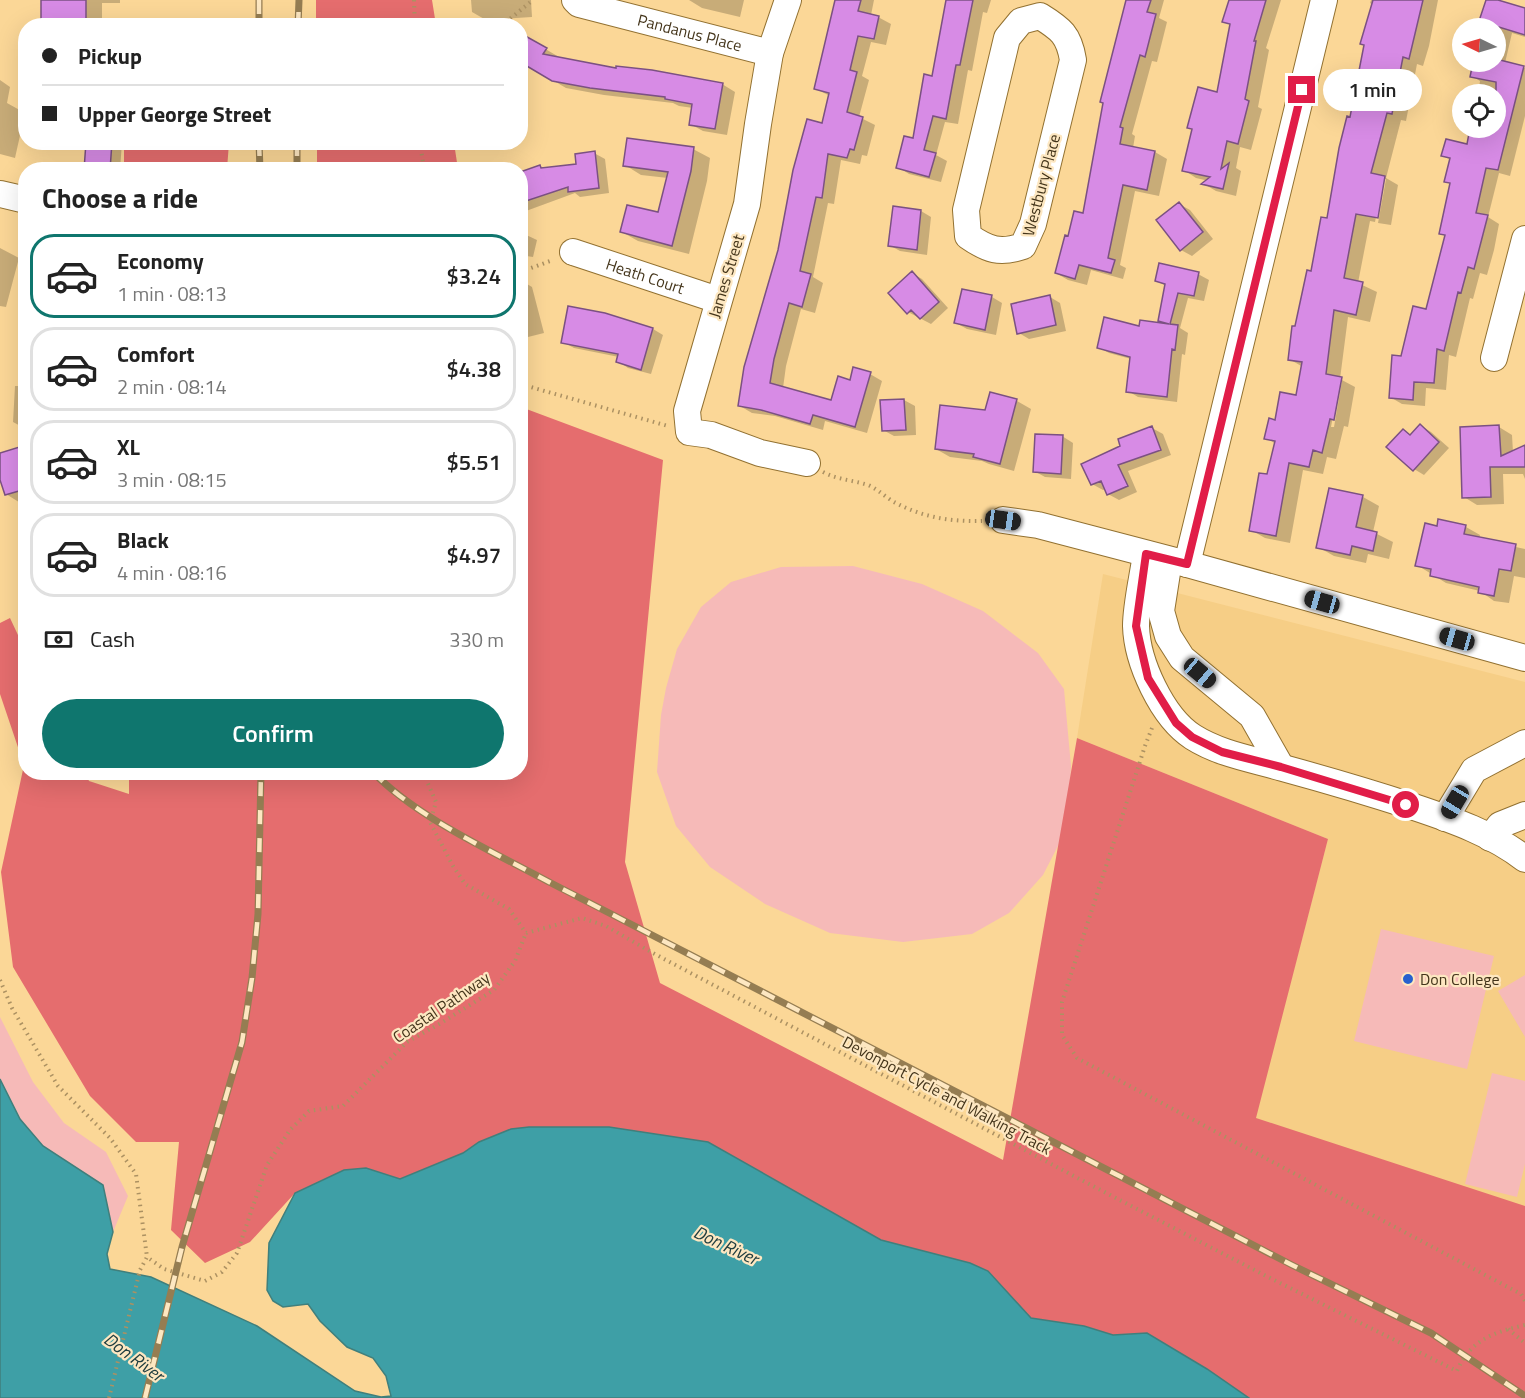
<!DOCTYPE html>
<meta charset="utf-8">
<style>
body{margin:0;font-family:"Titillium Web",sans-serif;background:#f2f2f2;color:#222;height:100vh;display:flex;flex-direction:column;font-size:22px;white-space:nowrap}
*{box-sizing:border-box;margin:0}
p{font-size:20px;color:#767676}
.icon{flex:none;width:33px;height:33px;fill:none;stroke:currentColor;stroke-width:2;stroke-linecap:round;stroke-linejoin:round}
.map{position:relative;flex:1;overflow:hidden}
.side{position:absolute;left:18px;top:162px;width:510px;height:618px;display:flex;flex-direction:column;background:#fff;border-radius:24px;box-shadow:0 6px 24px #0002}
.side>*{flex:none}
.guide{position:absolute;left:18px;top:18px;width:510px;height:132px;border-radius:24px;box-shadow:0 6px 24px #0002;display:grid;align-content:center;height:132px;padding:0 24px;background:#fff}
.needle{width:39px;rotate:275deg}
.buttons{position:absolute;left:1452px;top:18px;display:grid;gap:12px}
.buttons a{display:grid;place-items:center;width:54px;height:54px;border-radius:50%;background:#fff;box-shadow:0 6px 24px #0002;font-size:30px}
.end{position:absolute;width:27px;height:27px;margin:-14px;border:8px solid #e11d48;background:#fff;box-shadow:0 0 0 3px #fff}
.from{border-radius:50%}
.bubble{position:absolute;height:42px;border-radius:21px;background:#fff;box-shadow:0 6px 24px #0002;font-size:20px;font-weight:600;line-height:42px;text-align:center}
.car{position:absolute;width:18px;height:36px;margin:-18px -9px;border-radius:8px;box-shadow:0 0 4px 2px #0007;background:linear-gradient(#222 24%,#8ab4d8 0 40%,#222 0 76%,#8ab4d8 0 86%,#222 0)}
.guide b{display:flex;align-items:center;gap:21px;height:57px;font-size:22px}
.guide b+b{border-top:2px solid #e0e0e0}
.guide i{width:15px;height:15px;background:#222}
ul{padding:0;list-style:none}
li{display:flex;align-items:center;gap:18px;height:84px;margin:0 12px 9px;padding:0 12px;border:3px solid #e0e0e0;border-radius:24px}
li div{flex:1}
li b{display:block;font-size:22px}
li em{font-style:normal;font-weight:600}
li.on{border-color:#0f766e}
li>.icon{width:54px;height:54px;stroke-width:1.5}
h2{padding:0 24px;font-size:27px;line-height:72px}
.pay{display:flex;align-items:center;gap:15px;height:66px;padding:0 24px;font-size:22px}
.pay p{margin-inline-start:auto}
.button{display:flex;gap:12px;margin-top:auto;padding:12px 24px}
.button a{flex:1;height:69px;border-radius:36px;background:#0f766e;color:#fff;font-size:24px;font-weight:600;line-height:69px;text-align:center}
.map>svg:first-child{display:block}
.built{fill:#f6ce86}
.green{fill:#f6bab8}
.forest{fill:#e56d6e}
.water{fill:#3e9fa6;stroke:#407f7c;stroke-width:1.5}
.shadow{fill:#0003;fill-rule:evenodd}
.building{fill:#d78be5;stroke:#7b5182;stroke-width:1.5}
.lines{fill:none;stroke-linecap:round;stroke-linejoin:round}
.minor-casing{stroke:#927131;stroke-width:28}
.path{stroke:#ac9162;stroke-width:4;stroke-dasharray:1.5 4.5;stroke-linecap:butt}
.minor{stroke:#fff;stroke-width:26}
.rail-casing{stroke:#957d52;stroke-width:7}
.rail{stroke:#fde7c1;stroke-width:4.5;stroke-dasharray:14;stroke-linecap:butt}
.route{stroke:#e11d48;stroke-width:8}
.poi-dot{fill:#2761ce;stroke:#fde7c1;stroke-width:2}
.labels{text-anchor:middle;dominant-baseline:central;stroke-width:4.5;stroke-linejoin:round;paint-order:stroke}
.street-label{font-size:16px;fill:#44351b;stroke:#fde7c1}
.poi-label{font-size:16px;fill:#44351b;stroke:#fde7c1;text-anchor:start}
.water-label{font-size:18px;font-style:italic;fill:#203e40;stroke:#fde7c1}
</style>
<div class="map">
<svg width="1525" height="1398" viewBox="0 0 1525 1398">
<rect width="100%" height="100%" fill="#fbd797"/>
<path class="built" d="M 1103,574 L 1525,682 L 1525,1231 L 1255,1119 L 1328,839 L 1077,738 Z"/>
<path class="green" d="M 853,566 L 922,584 L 983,611 L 1038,653 L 1064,689 L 1071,766 L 1069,807 L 1060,842 L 1043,875 L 1009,913 L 972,934 L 903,942 L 830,933 L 765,904 L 710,867 L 676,826 L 657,772 L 661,715 L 666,688 L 677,649 L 701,607 L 731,582 L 781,567 Z
M 1381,929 L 1494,956 L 1467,1069 L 1354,1041 Z
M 1525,975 L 1525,1037 L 1498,991 Z
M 0,1017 L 33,1082 L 64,1123 L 106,1152 L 128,1196 L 113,1232 L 103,1185 L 43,1146 L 20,1119 L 0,1079 Z
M 1492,1073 L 1525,1081 L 1525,1164 L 1517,1197 L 1465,1184 Z"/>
<path class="forest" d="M 316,0 L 432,0 L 436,25 L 316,25 Z
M 124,143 L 229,143 L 227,169 L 124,169 Z
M 317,143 L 454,143 L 458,169 L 317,169 Z
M 521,407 L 663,460 L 625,862 L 660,983 L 1003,1160 L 1077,738 L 1328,839 L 1256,1118 L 1525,1206 L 1525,1398 L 1249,1398 L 1207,1369 L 1147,1333 L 1113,1335 L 1084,1326 L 1031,1318 L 988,1271 L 970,1263 L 881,1240 L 708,1142 L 479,1142 L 463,1153 L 400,1179 L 366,1168 L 295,1193 L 250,1242 L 205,1263 L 171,1230 L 179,1142 L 136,1142 L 90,1096 L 13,967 L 1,872 L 24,765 L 0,694 L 0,623 L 10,618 L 25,650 L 26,772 L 85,773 L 89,781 L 129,794 L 129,773 L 520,772 Z"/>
<path class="water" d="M 0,1079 L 20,1119 L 43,1146 L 103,1185 L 113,1232 L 107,1254 L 110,1269 L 151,1277 L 257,1326 L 355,1391 L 381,1397 L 391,1396 L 386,1376 L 373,1358 L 347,1347 L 320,1321 L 308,1304 L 283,1307 L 273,1301 L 267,1290 L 269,1243 L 295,1193 L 344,1170 L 366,1168 L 400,1179 L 463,1153 L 479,1142 L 511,1129 L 529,1127 L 609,1127 L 708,1142 L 881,1240 L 970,1263 L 988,1271 L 1031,1318 L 1084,1326 L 1113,1335 L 1147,1333 L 1207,1369 L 1249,1398 L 0,1398 Z"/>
<path class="shadow" d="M 42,0 L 120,0 L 120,3 L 102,3 L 102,26 L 42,26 Z
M 471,0 L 531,0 L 532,17 L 486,20 L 472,12 Z
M 689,0 L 744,0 L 740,17 L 702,8 Z
M 837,0 L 874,0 L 871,15 L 878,17 L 891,24 L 886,45 L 871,42 L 862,76 L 869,80 L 859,117 L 875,125 L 867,156 L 862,155 L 860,164 L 841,160 L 834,204 L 828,203 L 813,277 L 823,283 L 815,313 L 801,309 L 786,366 L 783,388 L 832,402 L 851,382 L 870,374 L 882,381 L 867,433 L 825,421 L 823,430 L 775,416 L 752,413 L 740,406 L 830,96 L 816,89 Z
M 946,0 L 991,0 L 987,13 L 983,12 L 972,71 L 968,70 L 958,124 L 945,122 L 936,155 L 947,161 L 941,182 L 909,174 L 898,167 L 914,140 L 933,77 L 948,1 Z
M 1128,0 L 1164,0 L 1159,18 L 1167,22 L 1157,62 L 1152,61 L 1132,134 L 1135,136 L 1133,148 L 1155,152 L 1167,159 L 1159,196 L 1135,191 L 1120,265 L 1126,268 L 1123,279 L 1091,270 L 1087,285 L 1068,280 L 1056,273 L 1069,238 L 1084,214 Z
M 1230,0 L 1281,0 L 1266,48 L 1269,50 L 1258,107 L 1262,109 L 1251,150 L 1240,147 L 1236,168 L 1241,171 L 1236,196 L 1216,191 L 1204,184 L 1209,181 L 1196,178 L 1184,170 L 1193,130 L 1189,127 L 1218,94 L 1231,25 L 1224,21 Z
M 1371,0 L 1438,0 L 1429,46 L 1423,66 L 1417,64 L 1406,121 L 1401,120 L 1386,178 L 1398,185 L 1391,225 L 1378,223 L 1386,179 L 1383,179 L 1375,222 L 1370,221 L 1358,283 L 1377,292 L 1370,322 L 1348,317 L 1340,379 L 1355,387 L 1348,427 L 1344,426 L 1336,459 L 1327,457 L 1323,474 L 1303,470 L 1290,543 L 1265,538 L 1251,530 L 1268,476 L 1276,444 L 1266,438 L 1276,421 L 1297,396 L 1303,367 L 1289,359 L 1312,273 L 1328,220 L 1352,119 L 1373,5 L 1370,3 ZM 1339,381 L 1342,381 L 1334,427 L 1331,427 Z
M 1487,0 L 1525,10 L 1525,37 L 1512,33 L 1505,63 L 1525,68 L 1525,116 L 1510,176 L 1499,173 L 1488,217 L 1499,224 L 1494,250 L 1487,275 L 1480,273 L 1473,299 L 1470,298 L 1456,357 L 1449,355 L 1446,390 L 1426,388 L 1425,406 L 1402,404 L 1390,397 L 1402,358 L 1427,311 L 1446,237 L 1441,233 L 1451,184 L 1446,181 L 1451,160 L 1443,156 L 1468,145 L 1471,128 L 1496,128 L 1496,94 L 1478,94 L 1480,81 L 1472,76 L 1475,62 L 1496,62 L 1496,28 L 1482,28 Z
M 520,34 L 559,57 L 558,58 L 617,70 L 722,84 L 735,92 L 727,135 L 703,131 L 690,124 L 693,108 L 679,106 L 673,103 L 604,95 L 566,88 L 520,61 Z
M 0,80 L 10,87 L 7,103 L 25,113 L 15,158 L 0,154 Z
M 87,142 L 122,142 L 120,170 L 85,170 Z
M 693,149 L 710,158 L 707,181 L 689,254 L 638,241 L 622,232 L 659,214 L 668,178 L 641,175 L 625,165 Z
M 594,153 L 605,159 L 609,193 L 580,197 L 575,193 L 526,211 L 520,208 L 520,173 L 540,166 L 545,169 L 578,165 Z
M 1179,204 L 1190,210 L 1213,239 L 1192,256 L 1181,250 Z
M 921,211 L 931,217 L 927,255 L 900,251 L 889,245 Z
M 520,228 L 522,229 L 522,233 L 537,240 L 533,257 L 520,255 Z
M 0,248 L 19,258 L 6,307 L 0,306 Z
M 912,273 L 922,279 L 948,308 L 931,324 L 908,312 Z
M 1198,274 L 1209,280 L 1204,301 L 1188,298 L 1180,328 L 1188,333 L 1185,355 L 1182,354 L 1177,402 L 1138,397 L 1128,391 L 1131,359 L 1109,353 L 1098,347 L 1141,328 L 1167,325 L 1160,321 L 1166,286 L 1157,281 Z
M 522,281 L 532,287 L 544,333 L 520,339 Z
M 963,291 L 992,297 L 1002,303 L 996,335 L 967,329 L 956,323 Z
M 1050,297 L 1060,303 L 1066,331 L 1029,339 L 1019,333 Z
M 653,329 L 663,335 L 651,374 L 628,368 L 618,361 L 619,357 L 574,348 L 563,342 Z
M 23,330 L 26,330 L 26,429 L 13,422 L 15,386 L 20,386 Z
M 991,394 L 1017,401 L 1031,409 L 1014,471 L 989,464 L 982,461 L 950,457 L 936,449 L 987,412 Z
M 904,400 L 915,406 L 916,435 L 894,436 L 883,430 L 882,401 Z
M 1421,426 L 1431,432 L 1449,448 L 1424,475 L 1414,469 L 1403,431 L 1412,436 Z
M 1499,427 L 1512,435 L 1513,452 L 1525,447 L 1525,479 L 1523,474 L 1503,474 L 1504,504 L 1477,505 L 1464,497 Z
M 1152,428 L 1163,434 L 1171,455 L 1128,471 L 1137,492 L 1119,500 L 1108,494 L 1106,489 L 1103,490 L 1092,484 L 1122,447 Z
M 1062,436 L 1073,443 L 1071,479 L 1045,477 L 1034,471 Z
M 26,447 L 26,503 L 22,504 L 6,494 L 2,482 L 0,481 L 0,454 Z
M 1363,497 L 1379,506 L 1373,532 L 1393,542 L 1389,559 L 1368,554 L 1366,563 L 1334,556 L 1318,547 Z
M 1439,521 L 1466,527 L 1480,535 L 1479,539 L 1525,549 L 1525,578 L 1514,576 L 1509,603 L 1494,601 L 1480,591 L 1446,583 L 1417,565 L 1438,527 Z"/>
<path class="building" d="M 41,0 L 86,0 L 86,19 L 66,19 L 66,26 L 41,26 Z
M 835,0 L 861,0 L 858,11 L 879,16 L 874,39 L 858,36 L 850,70 L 857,72 L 847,112 L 863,117 L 854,150 L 850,149 L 847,158 L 828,154 L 822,198 L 816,197 L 800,271 L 811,274 L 802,307 L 789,303 L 774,359 L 770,383 L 831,400 L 838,376 L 850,380 L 853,367 L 871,372 L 855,427 L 813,415 L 810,424 L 761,410 L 738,406 L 744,367 L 778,250 L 793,170 L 807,119 L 822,123 L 829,93 L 814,89 Z
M 946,0 L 973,0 L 960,65 L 956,65 L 946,119 L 933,116 L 924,150 L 936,153 L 929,177 L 896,168 L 904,136 L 913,138 L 924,74 L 932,76 Z
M 1126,0 L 1151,0 L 1147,12 L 1156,14 L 1145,57 L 1140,55 L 1120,127 L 1123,128 L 1120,144 L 1155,151 L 1147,190 L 1123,185 L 1108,258 L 1115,260 L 1111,273 L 1079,265 L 1075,279 L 1055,273 L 1065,235 L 1068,236 L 1074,211 L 1083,213 L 1103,103 L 1100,102 Z
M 1229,0 L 1266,0 L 1254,41 L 1256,41 L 1245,99 L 1249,101 L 1238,144 L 1227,141 L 1221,169 L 1229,163 L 1223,189 L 1201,184 L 1210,177 L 1182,171 L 1192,129 L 1187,128 L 1198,87 L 1217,92 L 1230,24 L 1222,22 Z
M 1373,0 L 1423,0 L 1409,59 L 1403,57 L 1392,114 L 1387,113 L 1371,173 L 1385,176 L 1378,218 L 1356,214 L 1344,278 L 1363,282 L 1356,315 L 1334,310 L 1326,374 L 1342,377 L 1334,420 L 1330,419 L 1322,453 L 1313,450 L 1309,467 L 1289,463 L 1276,536 L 1249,531 L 1259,473 L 1267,474 L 1275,441 L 1264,439 L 1269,418 L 1275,420 L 1280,392 L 1296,395 L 1302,362 L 1288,360 L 1292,326 L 1295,326 L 1307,270 L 1311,271 L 1321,217 L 1327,218 L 1339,148 L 1347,116 L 1350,117 L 1364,45 L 1360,44 Z
M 1486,0 L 1498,0 L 1525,8 L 1525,35 L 1479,21 Z
M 520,33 L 547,48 L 543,54 L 616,68 L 616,66 L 652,70 L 723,83 L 715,129 L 689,125 L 692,104 L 665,99 L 665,97 L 590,88 L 552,81 L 520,62 Z
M 1496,59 L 1524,66 L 1498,170 L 1486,168 L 1476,213 L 1488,215 L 1474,269 L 1468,267 L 1461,293 L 1458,292 L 1444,351 L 1437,349 L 1434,383 L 1414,382 L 1413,400 L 1389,398 L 1392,355 L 1401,356 L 1413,306 L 1426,309 L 1445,235 L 1439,234 L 1450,183 L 1444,182 L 1450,158 L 1441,156 L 1446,139 L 1467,144 L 1470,128 L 1496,128 L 1496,82 L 1470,77 L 1473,62 L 1496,62 Z
M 627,138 L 694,147 L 691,171 L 672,246 L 620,232 L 627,205 L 658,212 L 668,172 L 623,166 Z
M 86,142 L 112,142 L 110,170 L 84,170 Z
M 595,151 L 599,188 L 568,192 L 568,187 L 520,203 L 520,172 L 540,165 L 541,168 L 576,164 L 575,154 Z
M 1179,202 L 1203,232 L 1180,251 L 1156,220 Z
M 893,206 L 921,210 L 917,250 L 888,246 Z
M 1159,263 L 1199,272 L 1194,296 L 1178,293 L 1170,324 L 1178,325 L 1175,350 L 1172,349 L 1167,397 L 1126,392 L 1130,357 L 1097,348 L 1104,317 L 1139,326 L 1140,320 L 1169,324 L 1158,321 L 1165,284 L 1155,281 Z
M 912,271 L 939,302 L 920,319 L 911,310 L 907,314 L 888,293 Z
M 962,289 L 992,295 L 985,330 L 954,323 Z
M 1050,295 L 1056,325 L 1017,334 L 1011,304 Z
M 568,306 L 605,313 L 653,328 L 641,370 L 616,362 L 618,354 L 561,343 Z
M 990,392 L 1017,399 L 1000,464 L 973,457 L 974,454 L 935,449 L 940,405 L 985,410 Z
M 904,399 L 906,430 L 882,431 L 880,400 Z
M 1420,424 L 1439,442 L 1413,471 L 1386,447 L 1403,429 L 1410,435 Z
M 1499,425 L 1501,456 L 1525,445 L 1525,467 L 1490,467 L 1491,497 L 1462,498 L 1460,427 Z
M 1152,426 L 1161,450 L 1118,465 L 1128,486 L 1107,495 L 1101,481 L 1091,485 L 1081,464 L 1120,446 L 1118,439 Z
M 1035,434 L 1063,435 L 1061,474 L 1033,472 Z
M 26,445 L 26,489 L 5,495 L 0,480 L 0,453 Z
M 1329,488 L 1363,495 L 1356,527 L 1377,532 L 1373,551 L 1352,546 L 1350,555 L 1316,548 Z
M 1438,519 L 1466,525 L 1464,534 L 1516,544 L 1511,571 L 1499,569 L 1494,596 L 1478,593 L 1479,587 L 1430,576 L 1431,569 L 1415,566 L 1425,523 L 1437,526 Z"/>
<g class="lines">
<g class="minor-casing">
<g id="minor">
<path id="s1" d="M 575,0 L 579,4 L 770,53"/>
<path d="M 788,0 L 770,53 L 758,124 L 747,204 L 687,411 L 689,432 L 711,435 L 760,453 L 807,463"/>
<path d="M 1040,16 C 1061,29 1069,35 1073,60 L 1033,224 L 1023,246 C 1000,254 988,250 968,236 L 966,210 L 1007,38 L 1021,21 Z"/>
<path d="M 0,194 L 26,200"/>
<path id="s2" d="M 573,252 L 718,300"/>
<path d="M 1494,358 L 1525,239"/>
<path d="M 1003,520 L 1038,525 L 1187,564 L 1525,658"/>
<path d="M 1146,554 C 1143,576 1136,605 1136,626 C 1137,662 1162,717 1193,737 C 1220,754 1252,759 1283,768 C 1327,780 1371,793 1414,807 C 1453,820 1493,834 1525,859"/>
<path d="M 1169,560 L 1161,611 L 1168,636 L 1182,658 L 1252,716 L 1281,767"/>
<path d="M 1187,564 L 1324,0"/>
<path d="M 1445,818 L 1474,770 L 1525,743"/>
<path d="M 1490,838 L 1500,825 L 1525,815"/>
</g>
</g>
<path class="path" d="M 414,0 L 415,26
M 501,26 L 533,0
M 420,142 L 424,170
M 520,272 L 553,260
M 520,384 L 668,426
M 823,472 C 838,480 853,480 868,485 C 878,489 886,498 896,503 C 922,517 952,522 982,521
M 1152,728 L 1145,746 L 1062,1002 L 1062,1035 L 1077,1058 L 1521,1294 L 1525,1301
M 426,772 L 426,779 L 436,802 L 430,822 L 453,866 L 465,884 L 509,909 L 526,933
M 526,933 L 582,918 L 606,926 L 651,952 L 1089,1184 L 1268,1277 L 1457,1371 C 1470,1340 1494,1332 1525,1325
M 0,980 L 12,1008 L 58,1086 L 110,1138 L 136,1174 L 147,1257
M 1508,1329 L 1525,1343
M 109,1398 L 140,1270 L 147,1257 L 164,1269 L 205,1281 L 222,1272 L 237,1253 L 267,1165 L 290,1130 L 309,1111 L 343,1106 L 407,1042 L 441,1023 L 494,990 L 515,961 L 526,933"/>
<use href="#minor" class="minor"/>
<g class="rail-casing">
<path id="rail" d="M 259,0 L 259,26
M 298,26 L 299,0
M 259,142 L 260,170
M 297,142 L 297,170
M 373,772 C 417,818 494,852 551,883 L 1292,1265 L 1431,1333 L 1525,1396
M 145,1398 L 182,1247 L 242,1042 L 252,978 L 258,914 L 261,772"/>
</g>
<use href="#rail" class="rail"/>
</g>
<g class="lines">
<path class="route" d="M 1302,90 L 1187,564 L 1146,554 L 1136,626 L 1148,678 L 1176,723 L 1192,737 L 1222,752 L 1281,767 L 1406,805"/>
</g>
<circle class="poi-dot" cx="1408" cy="979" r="6"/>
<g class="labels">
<g class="street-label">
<text stroke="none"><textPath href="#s1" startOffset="120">Pandanus Place</textPath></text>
<text transform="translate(1041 185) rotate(-75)">Westbury Place</text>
<text stroke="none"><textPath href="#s2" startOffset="76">Heath Court</textPath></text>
<text transform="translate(726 276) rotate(-73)">James Street</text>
<text transform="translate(441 1007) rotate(-34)">Coastal Pathway</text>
<text transform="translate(947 1095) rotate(28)">Devonport Cycle and Walking Track</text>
</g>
<g class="poi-label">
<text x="1420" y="979">Don College</text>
</g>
<g class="water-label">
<text transform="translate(726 1245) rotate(25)">Don River</text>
<text transform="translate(134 1357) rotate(36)">Don River</text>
</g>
</g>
</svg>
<div class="buttons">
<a><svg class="needle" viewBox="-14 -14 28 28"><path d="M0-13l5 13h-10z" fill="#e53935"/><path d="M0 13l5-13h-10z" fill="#767676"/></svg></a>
<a><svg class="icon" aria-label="locate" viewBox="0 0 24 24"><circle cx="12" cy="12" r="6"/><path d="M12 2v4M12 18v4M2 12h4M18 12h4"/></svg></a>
</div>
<i class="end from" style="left:1406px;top:805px"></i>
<i class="end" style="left:1302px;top:90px"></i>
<div class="bubble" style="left:1323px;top:69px;width:99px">1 min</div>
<i class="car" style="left:1003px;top:520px;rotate:98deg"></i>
<i class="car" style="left:1322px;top:602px;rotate:286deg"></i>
<i class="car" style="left:1457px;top:639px;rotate:286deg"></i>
<i class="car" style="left:1200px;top:673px;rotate:130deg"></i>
<i class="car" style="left:1455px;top:802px;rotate:211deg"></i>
<div class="guide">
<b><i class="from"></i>Pickup</b>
<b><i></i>Upper George Street</b>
</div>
<section class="side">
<h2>Choose a ride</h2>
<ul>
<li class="on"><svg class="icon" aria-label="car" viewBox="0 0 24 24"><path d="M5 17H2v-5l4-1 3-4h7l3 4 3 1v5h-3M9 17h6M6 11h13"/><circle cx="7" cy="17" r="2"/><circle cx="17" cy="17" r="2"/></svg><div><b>Economy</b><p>1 min · 08:13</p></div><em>$3.24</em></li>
<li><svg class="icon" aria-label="car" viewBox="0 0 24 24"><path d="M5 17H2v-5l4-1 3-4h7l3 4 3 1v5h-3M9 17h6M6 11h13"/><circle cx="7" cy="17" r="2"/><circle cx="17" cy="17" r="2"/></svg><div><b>Comfort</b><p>2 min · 08:14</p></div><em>$4.38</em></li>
<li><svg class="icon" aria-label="car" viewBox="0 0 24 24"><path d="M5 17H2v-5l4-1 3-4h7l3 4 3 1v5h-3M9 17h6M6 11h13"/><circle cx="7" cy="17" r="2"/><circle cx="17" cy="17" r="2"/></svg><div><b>XL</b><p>3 min · 08:15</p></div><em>$5.51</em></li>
<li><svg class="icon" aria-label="car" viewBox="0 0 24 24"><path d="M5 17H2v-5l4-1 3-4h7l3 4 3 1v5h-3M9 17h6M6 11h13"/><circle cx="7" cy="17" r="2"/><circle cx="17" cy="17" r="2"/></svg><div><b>Black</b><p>4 min · 08:16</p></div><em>$4.97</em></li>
</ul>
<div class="pay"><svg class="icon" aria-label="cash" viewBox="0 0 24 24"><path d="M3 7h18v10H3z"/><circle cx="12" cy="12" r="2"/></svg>Cash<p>330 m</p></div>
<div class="button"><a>Confirm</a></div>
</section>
</div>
